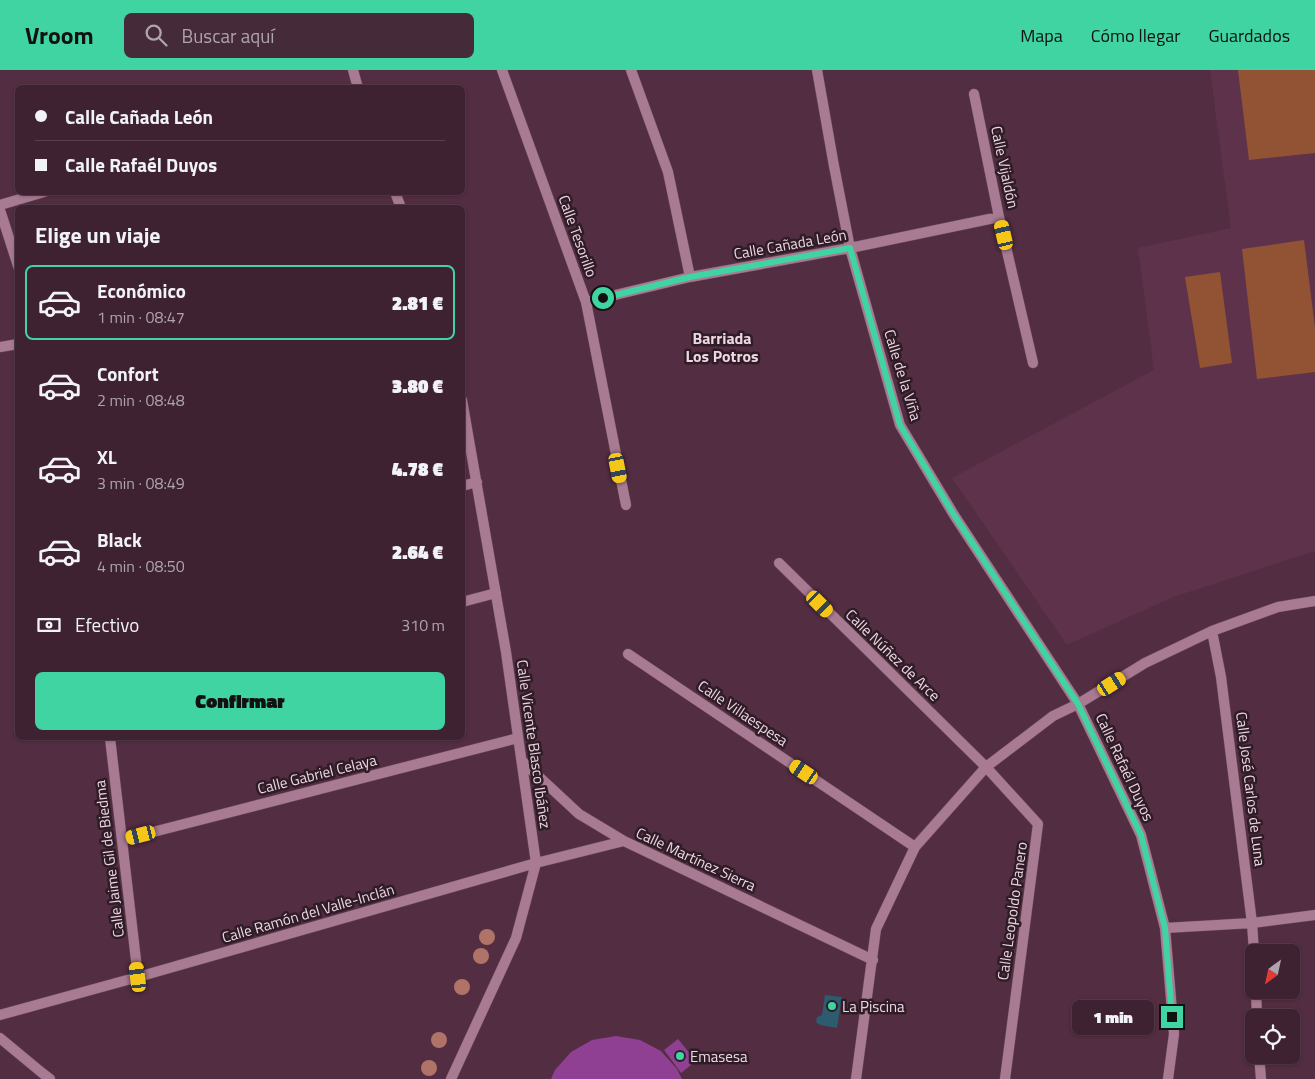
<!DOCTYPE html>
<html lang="es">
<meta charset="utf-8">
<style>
body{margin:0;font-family:"Titillium Web",sans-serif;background:#452a3a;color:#f1f3f6;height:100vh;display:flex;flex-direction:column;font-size:19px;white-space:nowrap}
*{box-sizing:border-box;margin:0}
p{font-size:16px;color:#ada4ac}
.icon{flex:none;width:28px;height:28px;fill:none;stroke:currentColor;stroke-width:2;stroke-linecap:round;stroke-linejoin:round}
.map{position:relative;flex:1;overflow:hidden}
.drawer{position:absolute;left:15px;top:135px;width:450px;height:535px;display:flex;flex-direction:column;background:#3e2232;border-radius:8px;box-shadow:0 1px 4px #0004,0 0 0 1px #573f4d}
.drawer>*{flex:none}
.top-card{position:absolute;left:15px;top:15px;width:450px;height:110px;border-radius:8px;box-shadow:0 1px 4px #0004,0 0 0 1px #573f4d;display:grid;align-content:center;height:110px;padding:0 20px;background:#3e2232}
.needle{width:32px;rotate:213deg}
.fabs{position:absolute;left:1245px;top:874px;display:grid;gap:10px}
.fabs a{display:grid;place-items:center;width:55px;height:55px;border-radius:8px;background:#3e2232;box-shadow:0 1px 4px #0004,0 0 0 1px #573f4d;font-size:25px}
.end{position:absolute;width:22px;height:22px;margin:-11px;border:6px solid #40d4a2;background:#111;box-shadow:0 0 0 2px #111}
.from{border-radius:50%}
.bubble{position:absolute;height:35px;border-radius:8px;background:#3e2232;box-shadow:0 1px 4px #0004,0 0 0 1px #573f4d;font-size:16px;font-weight:800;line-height:35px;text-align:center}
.car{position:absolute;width:15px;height:30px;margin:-15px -8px;border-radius:6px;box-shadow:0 0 4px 1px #0007;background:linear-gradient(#f5c518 24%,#345 0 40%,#f5c518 0 76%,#345 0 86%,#f5c518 0)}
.top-card b{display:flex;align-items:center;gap:18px;height:48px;font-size:19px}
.top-card b+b{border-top:1px solid #573f4d}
.top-card i{width:12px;height:12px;background:#f1f3f6}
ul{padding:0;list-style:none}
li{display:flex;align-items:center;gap:15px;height:75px;margin:0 10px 8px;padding:0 10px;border:2px solid transparent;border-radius:8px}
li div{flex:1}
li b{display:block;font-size:19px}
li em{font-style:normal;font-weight:800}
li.selected{border-color:#40d4a2}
li>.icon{width:45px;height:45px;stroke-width:1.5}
h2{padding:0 20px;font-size:22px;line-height:60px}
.pay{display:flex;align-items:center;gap:12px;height:55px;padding:0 20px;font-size:19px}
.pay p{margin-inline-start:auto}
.action{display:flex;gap:10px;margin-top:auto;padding:10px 20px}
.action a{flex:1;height:58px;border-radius:8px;background:#40d4a2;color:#111;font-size:20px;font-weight:800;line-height:58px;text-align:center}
header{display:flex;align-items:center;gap:30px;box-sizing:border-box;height:70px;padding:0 25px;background:#40d4a2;color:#111}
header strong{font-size:24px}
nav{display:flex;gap:28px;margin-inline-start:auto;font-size:18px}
.search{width:350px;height:45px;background:#452a3a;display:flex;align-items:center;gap:12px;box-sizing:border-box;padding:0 18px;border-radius:8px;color:#ada4ac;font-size:19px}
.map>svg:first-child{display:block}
.built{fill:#5f324c}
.green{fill:#915334}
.water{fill:#2c5c6e}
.building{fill:#8f4093}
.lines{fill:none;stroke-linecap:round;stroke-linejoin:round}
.street-casing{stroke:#6b4a5d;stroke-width:11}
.street{stroke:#a87b93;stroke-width:10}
.tree{fill:#b07367}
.route{stroke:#40d4a2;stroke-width:6}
.poi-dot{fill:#40d4a2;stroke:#2e1c26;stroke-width:2}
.labels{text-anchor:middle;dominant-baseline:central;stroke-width:5;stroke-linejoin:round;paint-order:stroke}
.street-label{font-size:15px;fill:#efd6e2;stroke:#2e1c26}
.poi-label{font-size:15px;fill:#efd6e2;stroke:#2e1c26;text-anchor:start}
.neighbourhood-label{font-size:16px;font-weight:bold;fill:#efd6e2;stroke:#2e1c26}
</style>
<header>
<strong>Vroom</strong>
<div class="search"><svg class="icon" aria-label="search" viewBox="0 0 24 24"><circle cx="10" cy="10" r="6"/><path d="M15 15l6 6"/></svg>Buscar aquí</div>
<nav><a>Mapa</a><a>Cómo llegar</a><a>Guardados</a></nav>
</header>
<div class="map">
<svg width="1315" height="1009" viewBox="0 0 1315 1009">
<rect width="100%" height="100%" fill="#532d42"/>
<path class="built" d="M 1210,0 L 1315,0 L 1315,481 L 1173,527 L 1067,575 L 952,408 L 1154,300 L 1138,178 L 1231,158 Z"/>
<path class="green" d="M 1238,0 L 1315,0 L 1315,83 L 1249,90 Z
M 1304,170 L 1315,258 L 1315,302 L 1257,309 L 1242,179 Z
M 1220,202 L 1232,293 L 1200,298 L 1185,207 Z"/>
<path class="water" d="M 825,925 L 842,927 L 837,958 L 820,955 L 816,952 L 817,947 L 822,945 Z"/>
<path class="building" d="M 616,966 L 640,970 L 661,981 L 677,999 L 682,1009 L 551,1009 L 555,1000 L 571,982 L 592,970 Z
M 678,969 L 696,991 L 681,1003 L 664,980 Z"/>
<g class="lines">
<g class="street-casing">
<path id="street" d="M 353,0 L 358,18
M 502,0 L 586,232 L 626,435
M 631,0 L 668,102 L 690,207
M 817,0 L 834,96 L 850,178 L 900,355 L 954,445 L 1078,634 L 1141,765 L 1165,858 L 1174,964 L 1168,1009
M 974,24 L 999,147 L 1033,293
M 395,122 L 401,138
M 0,135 L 44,122
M 0,140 L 18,196
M 586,232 L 690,207 L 850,178 L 999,147
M 0,277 L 18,274
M 462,416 L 477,412
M 779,493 L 986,697 L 1038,754 L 1005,1009
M 462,532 L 496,523
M 1212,561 L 1221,607 L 1252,853 L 1254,882
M 628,584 L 915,777
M 110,668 L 138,907
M 522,691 L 579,744 L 624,771 L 873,890
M 122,770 L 518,668
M 1165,858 L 1252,853 L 1315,845
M 1256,920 L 1257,948
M 0,945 L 138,907 L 536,793 L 624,771
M 0,968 L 41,1002 L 50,1009
M 1259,985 L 1261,1009
M 451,1009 L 516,868 L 536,793 L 506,582 L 462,330
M 856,1009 L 876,859 L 915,777 L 986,697 L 1053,646 L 1078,634 L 1145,593 L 1212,561 L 1278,537 L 1315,531"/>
</g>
<use href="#street" class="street"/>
</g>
<g class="tree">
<circle cx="487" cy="867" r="8"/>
<circle cx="481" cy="886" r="8"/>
<circle cx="462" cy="917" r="8"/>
<circle cx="439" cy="970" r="8"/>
<circle cx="429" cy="998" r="8"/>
</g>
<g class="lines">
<path class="route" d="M 603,228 L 690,207 L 850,178 L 900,355 L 954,445 L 1078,634 L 1141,765 L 1165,858 L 1172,947"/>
</g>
<g class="poi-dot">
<circle cx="832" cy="936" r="5"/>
<circle cx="680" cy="986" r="5"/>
</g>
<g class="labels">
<g class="street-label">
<text transform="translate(1005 97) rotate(78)">Calle Vijaldón</text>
<text transform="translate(578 166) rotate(70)">Calle Tesorillo</text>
<text transform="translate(790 174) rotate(-10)">Calle Cañada León</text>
<text transform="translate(903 305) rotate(73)">Calle de la Viña</text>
<text transform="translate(893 585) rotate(44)">Calle Núñez de Arce</text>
<text transform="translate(743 643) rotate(34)">Calle Villaespesa</text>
<text transform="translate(534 674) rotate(82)">Calle Vicente Blasco Ibáñez</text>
<text transform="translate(1125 697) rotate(65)">Calle Rafaél Duyos</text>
<text transform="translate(317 704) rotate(-14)">Calle Gabriel Celaya</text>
<text transform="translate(1251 719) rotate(83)">Calle José Carlos de Luna</text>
<text transform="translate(109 789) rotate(-97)">Calle Jaime Gil de Biedma</text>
<text transform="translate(696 789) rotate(25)">Calle Martínez Sierra</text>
<text transform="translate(1012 841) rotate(-82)">Calle Leopoldo Panero</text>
<text transform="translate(308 843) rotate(-16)">Calle Ramón del Valle-Inclán</text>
</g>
<g class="poi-label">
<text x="842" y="936">La Piscina</text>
<text x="690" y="986">Emasesa</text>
</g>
<g class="neighbourhood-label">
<text x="722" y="268">Barriada<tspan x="722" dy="18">Los Potros</tspan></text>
</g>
</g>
</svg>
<div class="fabs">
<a><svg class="needle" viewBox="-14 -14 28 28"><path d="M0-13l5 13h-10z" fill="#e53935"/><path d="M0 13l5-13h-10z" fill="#ada4ac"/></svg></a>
<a><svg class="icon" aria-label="locate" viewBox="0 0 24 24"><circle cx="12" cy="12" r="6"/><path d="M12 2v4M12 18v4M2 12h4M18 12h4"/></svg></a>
</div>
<i class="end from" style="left:603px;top:228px"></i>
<i class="end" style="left:1172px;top:947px"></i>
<div class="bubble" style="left:1072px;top:930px;width:82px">1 min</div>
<i class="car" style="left:1004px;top:165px;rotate:347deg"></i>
<i class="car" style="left:618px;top:398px;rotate:169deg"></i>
<i class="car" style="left:820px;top:534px;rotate:135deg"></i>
<i class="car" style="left:1112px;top:614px;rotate:58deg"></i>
<i class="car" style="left:804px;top:702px;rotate:304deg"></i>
<i class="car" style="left:141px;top:765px;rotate:256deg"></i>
<i class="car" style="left:138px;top:907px;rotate:353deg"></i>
<div class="top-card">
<b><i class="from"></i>Calle Cañada León</b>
<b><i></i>Calle Rafaél Duyos</b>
</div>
<section class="drawer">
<h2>Elige un viaje</h2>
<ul>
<li class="selected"><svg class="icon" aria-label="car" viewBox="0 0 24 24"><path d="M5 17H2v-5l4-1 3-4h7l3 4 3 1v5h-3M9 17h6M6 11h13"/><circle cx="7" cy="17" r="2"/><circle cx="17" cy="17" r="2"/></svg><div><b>Económico</b><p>1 min · 08:47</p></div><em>2.81 €</em></li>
<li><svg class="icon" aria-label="car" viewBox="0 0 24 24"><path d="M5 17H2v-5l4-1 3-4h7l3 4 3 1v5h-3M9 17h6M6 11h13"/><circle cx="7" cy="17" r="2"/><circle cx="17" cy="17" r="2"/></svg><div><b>Confort</b><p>2 min · 08:48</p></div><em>3.80 €</em></li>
<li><svg class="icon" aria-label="car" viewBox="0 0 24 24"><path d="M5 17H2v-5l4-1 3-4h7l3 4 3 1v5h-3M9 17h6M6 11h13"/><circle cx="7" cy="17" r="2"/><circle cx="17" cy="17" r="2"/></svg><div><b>XL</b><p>3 min · 08:49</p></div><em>4.78 €</em></li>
<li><svg class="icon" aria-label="car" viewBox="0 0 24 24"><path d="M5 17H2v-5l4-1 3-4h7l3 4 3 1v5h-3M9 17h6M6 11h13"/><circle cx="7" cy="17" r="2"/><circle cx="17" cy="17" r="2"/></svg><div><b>Black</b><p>4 min · 08:50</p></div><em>2.64 €</em></li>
</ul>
<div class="pay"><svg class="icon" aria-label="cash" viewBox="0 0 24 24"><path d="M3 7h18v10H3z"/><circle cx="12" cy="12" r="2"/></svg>Efectivo<p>310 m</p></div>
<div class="action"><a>Confirmar</a></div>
</section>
</div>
